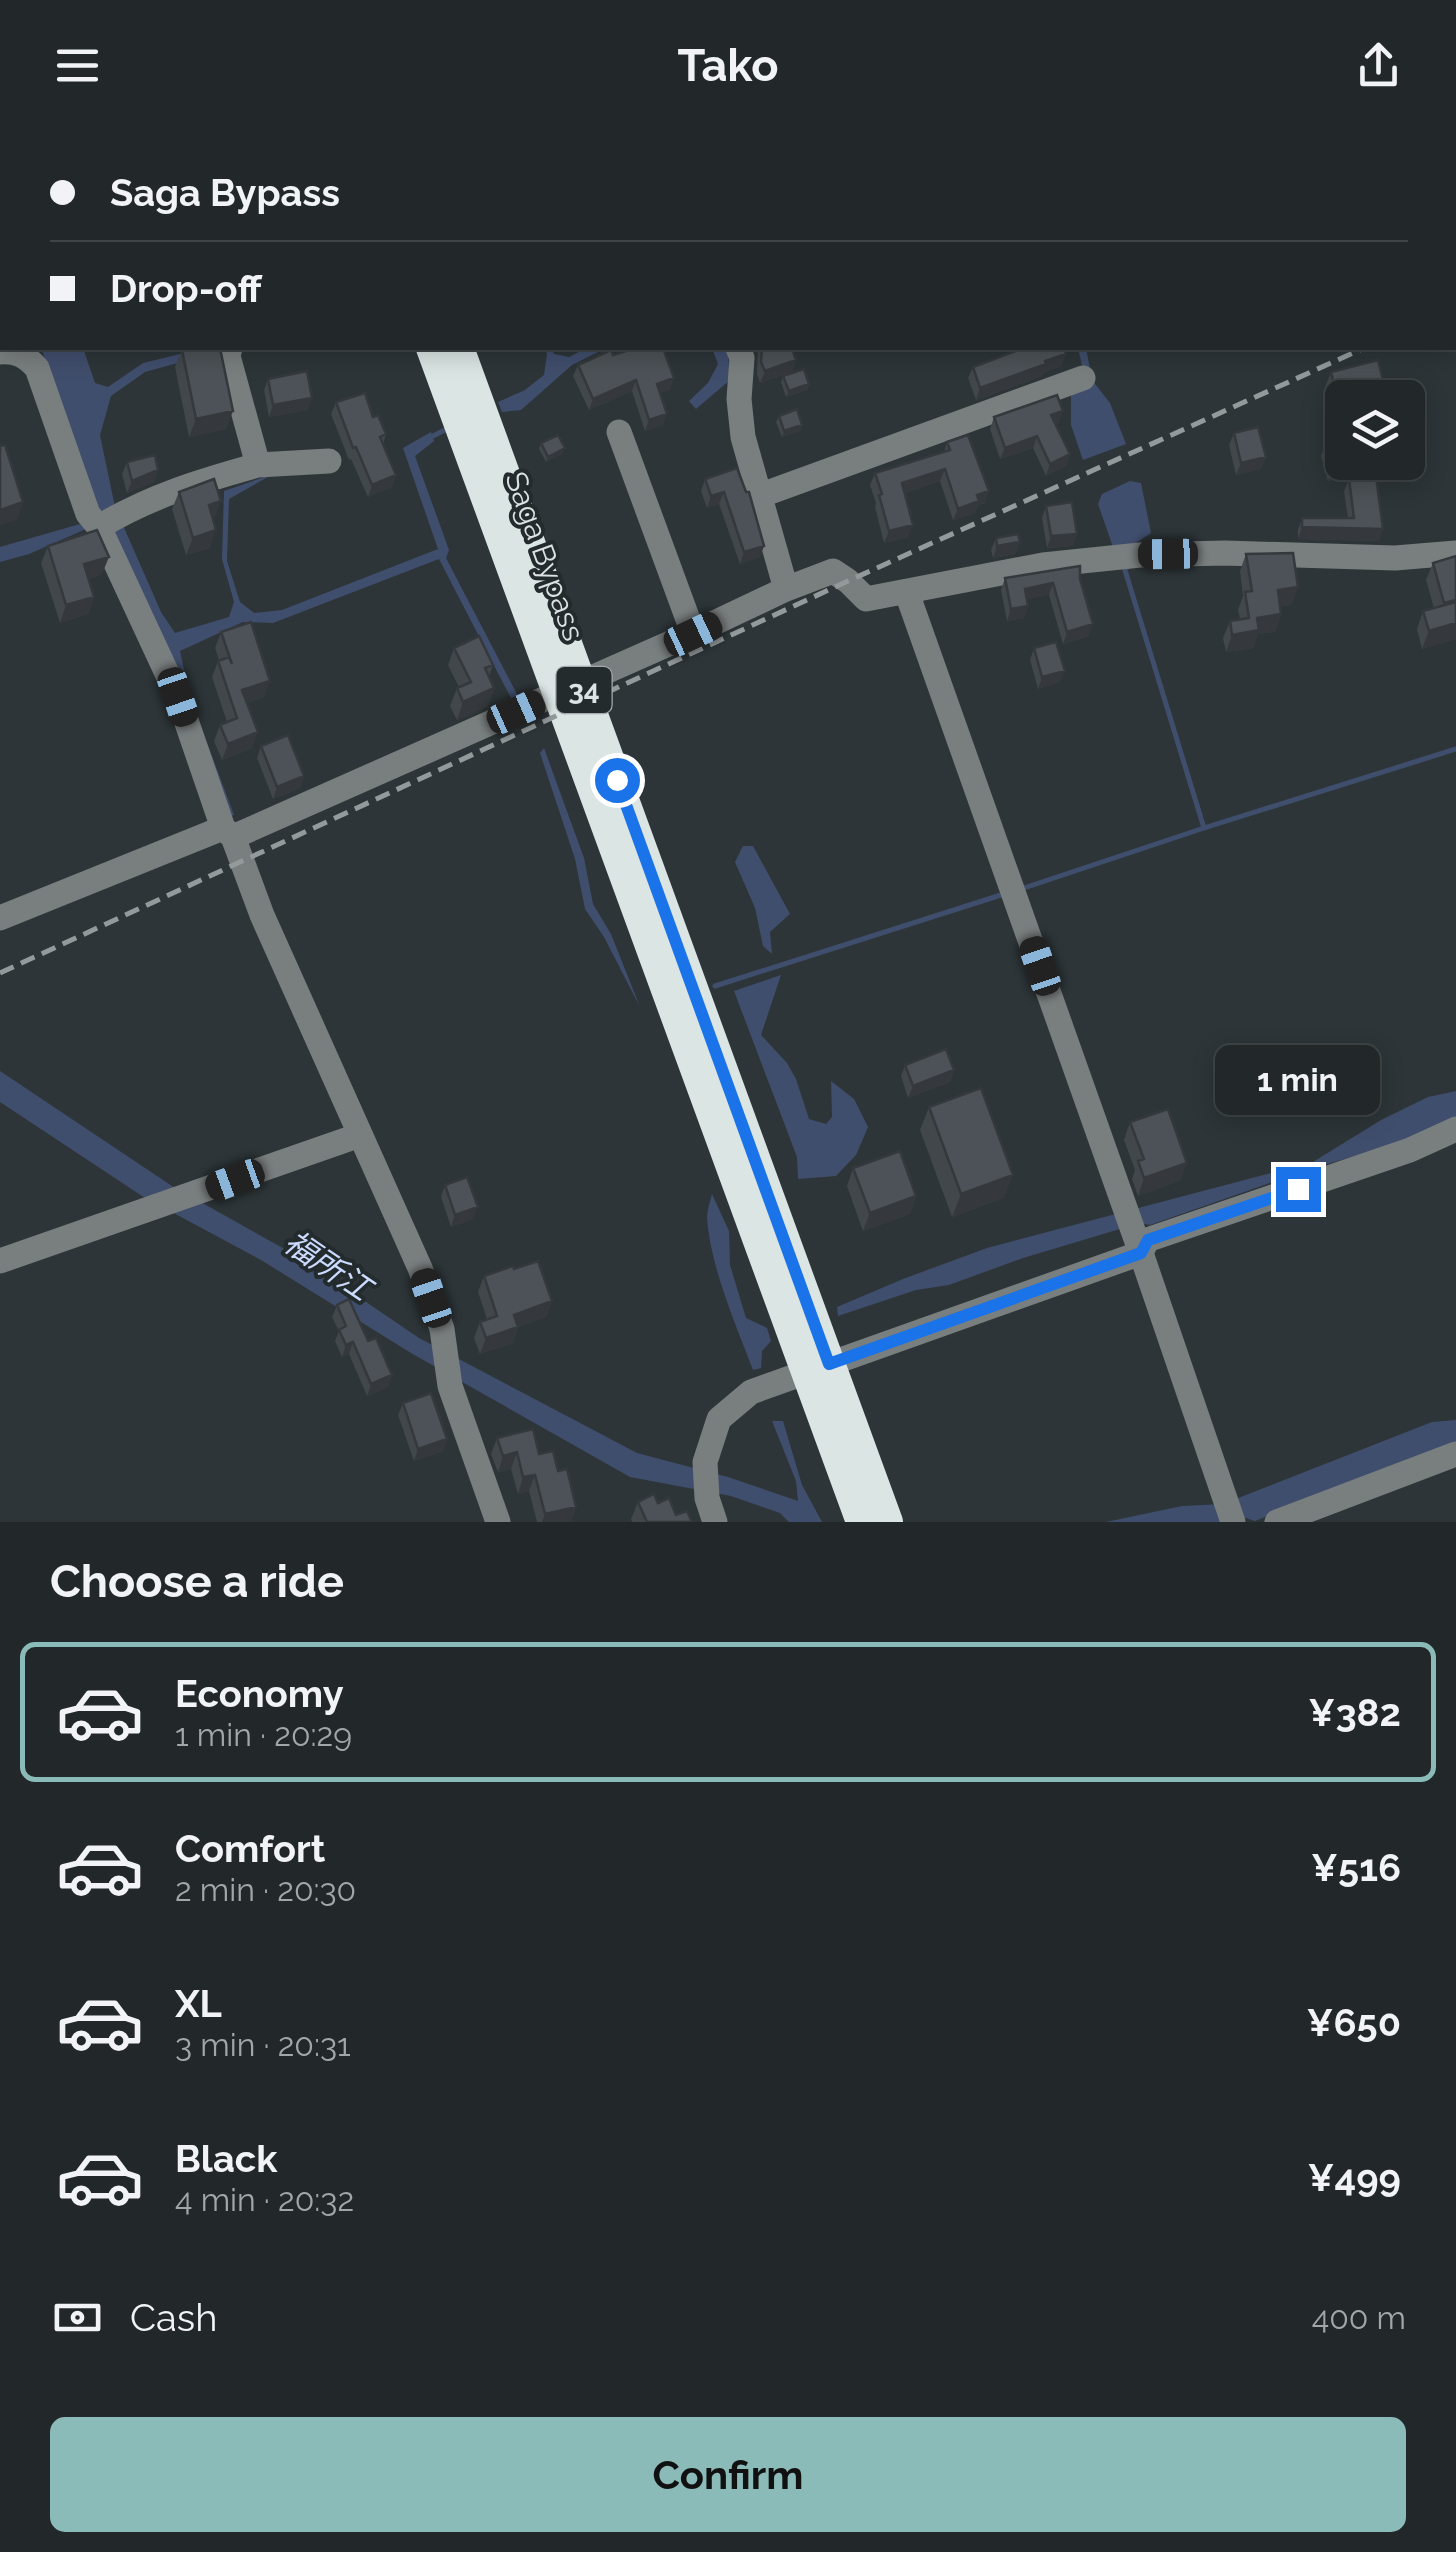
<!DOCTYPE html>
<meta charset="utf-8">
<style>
body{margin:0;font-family:Raleway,"Noto Sans JP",sans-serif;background:#2e3436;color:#f1f3f6;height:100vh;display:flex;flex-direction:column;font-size:38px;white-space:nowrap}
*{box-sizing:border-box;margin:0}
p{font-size:32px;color:#a2a6a8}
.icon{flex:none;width:55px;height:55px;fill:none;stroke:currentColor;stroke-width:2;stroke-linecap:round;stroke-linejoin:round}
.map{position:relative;height:1392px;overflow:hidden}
.details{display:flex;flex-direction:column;background:#22282a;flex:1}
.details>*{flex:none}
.banner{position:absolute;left:0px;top:0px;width:1458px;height:220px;box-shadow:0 5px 25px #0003,0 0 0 2px #3f4447;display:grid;align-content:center;height:220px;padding:0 50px;background:#22282a}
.controls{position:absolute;left:1325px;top:250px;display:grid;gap:20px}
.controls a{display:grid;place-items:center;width:100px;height:100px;border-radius:15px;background:#22282a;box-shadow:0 5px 25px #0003,0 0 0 2px #3f4447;font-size:50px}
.end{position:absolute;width:45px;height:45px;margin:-22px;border:12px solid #1a73e8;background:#fff;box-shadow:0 0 0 5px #fff}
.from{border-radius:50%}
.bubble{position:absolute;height:70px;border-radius:15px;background:#22282a;box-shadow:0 5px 25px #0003,0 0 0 2px #3f4447;font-size:32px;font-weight:700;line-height:70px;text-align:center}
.car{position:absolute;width:30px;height:60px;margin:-30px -15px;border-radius:12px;box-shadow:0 0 8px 2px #0007;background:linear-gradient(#222 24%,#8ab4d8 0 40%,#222 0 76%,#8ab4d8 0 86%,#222 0)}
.banner b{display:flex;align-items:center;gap:35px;height:95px;font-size:38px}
.banner b+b{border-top:2px solid #3f4447}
.banner i{width:25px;height:25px;background:#f1f3f6}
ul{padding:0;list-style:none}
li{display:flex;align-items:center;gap:30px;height:140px;margin:0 20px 15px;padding:0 30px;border:5px solid transparent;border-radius:15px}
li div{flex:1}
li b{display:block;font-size:38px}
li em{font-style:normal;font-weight:700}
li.active{border-color:#8bbbb9}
li>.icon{width:90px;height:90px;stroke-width:1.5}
h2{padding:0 50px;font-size:45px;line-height:120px}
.pay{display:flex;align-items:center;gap:25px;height:110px;padding:0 50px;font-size:38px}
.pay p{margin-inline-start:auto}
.cta{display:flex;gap:20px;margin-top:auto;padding:20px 50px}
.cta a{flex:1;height:115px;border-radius:15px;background:#8bbbb9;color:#111;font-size:40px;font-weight:700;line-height:115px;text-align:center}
header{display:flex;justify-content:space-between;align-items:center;height:130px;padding:0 50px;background:#22282a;font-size:45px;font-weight:700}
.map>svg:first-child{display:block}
.water{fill:#404e6d}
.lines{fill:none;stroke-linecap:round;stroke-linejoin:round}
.stream{stroke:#404e6d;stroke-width:5}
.minor{stroke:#797e7e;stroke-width:25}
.highway{stroke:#dae5e4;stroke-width:30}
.rail{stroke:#949a9c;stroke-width:5;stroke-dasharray:15 8;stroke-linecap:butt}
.wall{fill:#41474b}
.shaded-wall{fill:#35393d}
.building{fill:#4c5257;stroke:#35393d;stroke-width:2.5}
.route{stroke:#1a73e8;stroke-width:12}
.labels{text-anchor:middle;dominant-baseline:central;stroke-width:8;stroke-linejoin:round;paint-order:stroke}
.shield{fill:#232b2d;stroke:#a5abad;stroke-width:2.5}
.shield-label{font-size:28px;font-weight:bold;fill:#dde2e4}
.street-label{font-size:30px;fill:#dde2e4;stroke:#232b2d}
.water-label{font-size:32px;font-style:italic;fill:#cbdbfe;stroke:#232b2d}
</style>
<header><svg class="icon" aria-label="menu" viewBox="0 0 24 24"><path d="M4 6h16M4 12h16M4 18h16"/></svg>Tako<svg class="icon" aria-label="share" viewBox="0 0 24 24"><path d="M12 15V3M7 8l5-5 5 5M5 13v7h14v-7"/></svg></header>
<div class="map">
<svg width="1456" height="1392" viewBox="0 0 1456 1392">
<rect width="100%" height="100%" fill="#2d3538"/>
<path class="water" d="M 41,218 L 83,218 L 95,253 L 108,257 L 143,233 L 205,218 L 248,218 L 225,220 L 145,242 L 111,266 L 100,305 L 115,377 L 161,482 L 175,503 L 229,487 L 234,472 L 222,429 L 224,361 L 273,344 L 229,369 L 227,431 L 240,472 L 254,483 L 282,480 L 438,419 L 403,318 L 431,302 L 434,311 L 415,326 L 449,420 L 446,428 L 520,570 L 513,572 L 439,429 L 273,493 L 243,492 L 180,521 L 190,567 L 234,685 L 228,687 L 116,418 L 108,383 L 99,379 Z
M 545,218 L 551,218 L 554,224 L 569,227 L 587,218 L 606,218 L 572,235 L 521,280 L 502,282 L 498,272 L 525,260 L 544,245 L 547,224 Z
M 712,218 L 725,218 L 728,223 L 730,250 L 696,279 L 689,271 L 708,253 L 718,234 Z
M 1078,218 L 1086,218 L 1092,250 L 1110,273 L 1126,314 L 1083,330 L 1071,295 L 1071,262 L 1086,253 Z
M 1130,351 L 1141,353 L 1151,403 L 1133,415 L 1113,417 L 1098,374 L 1102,364 Z
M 80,394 L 86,399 L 29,424 L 0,432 L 0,417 Z
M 544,618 L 584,728 L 593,774 L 611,804 L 640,877 L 604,807 L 585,779 L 575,729 L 540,623 Z
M 743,716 L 753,716 L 790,784 L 770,802 L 772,824 L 763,816 L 755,778 L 735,732 Z
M 781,845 L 761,905 L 787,933 L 796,949 L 809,989 L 826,994 L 832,987 L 831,951 L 854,969 L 868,997 L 856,1025 L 836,1046 L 798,1049 L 797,1027 L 734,861 Z
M 0,941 L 172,1056 L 306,1131 L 419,1208 L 637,1323 L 728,1347 L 798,1371 L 796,1351 L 772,1291 L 783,1291 L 802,1355 L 822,1392 L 789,1392 L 780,1383 L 731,1366 L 630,1347 L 411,1223 L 261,1130 L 142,1066 L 0,972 Z
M 1456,961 L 1456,989 L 1402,1012 L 1307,1040 L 1150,1095 L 1140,1093 L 1023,1128 L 949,1155 L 916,1160 L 838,1186 L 837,1177 L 903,1149 L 987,1118 L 1313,1032 L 1381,990 L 1428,967 Z
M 712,1064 L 729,1101 L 730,1135 L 746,1188 L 767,1198 L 771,1211 L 762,1221 L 761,1238 L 753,1240 C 735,1192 711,1139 707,1088 C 707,1080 710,1072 712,1064 Z
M 1456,1290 L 1456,1312 L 1255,1391 L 1243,1387 L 1231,1392 L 1106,1392 L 1182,1376 L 1223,1374 L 1432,1292 Z"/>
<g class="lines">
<path class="stream" d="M 433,306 L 451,297
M 1128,437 L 1124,437 L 1204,698
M 1021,759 L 1204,698 L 1456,619
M 715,856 L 1001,765"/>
<path class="minor" d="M 1003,2 L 1009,0
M 738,218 L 742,228 L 739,269 L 743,307 L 786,459
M 0,222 C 17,221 25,225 37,238 L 88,384 L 99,397 L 178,567 L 223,698 L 233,707 L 262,785 L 420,1138 L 442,1199 L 450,1256 L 498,1392
M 619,302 L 693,503
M 258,335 L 329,331
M 759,366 L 1083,248
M 99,397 C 150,366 201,351 258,335 L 228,226 L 230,218
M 907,463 L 1141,1123 L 1233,1392
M 233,707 L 693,503 L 786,459 L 833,441 L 848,451 L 866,469 L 1043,435 L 1140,425 L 1225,423 L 1395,428 L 1456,423
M 0,788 L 223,698
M 0,1131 L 360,1005
M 715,1392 L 707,1368 L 705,1332 L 719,1289 L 751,1262 L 1141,1123 L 1147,1110 L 1410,1020 L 1456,999
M 1277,1392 L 1456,1324"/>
<path class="highway" d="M 350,0 L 351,2
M 378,0 L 379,2
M 431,218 L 861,1392
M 459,218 L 888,1392"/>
<path class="rail" d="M 1455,177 L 1456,176
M 0,843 L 848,451 L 1364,218"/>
</g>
<path class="wall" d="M 758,218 L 792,218 L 796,230 L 792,242 L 760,253 L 757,244 Z
M 182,220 L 226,299 L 189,307 L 175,237 Z
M 1066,224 L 1061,236 L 1043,243 L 1042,246 L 976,270 L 968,248 L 973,237 Z
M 613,225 L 670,260 L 660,263 L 663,295 L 645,301 L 632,261 L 589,280 L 573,246 L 578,235 Z
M 1331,242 L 1342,268 L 1342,332 L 1354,334 L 1349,345 L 1328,351 L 1321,326 L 1326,314 L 1338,311 L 1324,260 Z
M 783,246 L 809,254 L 807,260 L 786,267 L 781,252 Z
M 268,249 L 312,268 L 307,280 L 269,287 L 264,260 Z
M 336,272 L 373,287 L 386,304 L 383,314 L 396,345 L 392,357 L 368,367 L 351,329 L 349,330 L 331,284 Z
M 1063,281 L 1058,293 L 1055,294 L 1070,324 L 1066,336 L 1046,346 L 1033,318 L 1000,329 L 990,299 L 994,287 Z
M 779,286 L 802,295 L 800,301 L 782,307 L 776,292 Z
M 1234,303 L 1266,327 L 1261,339 L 1236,345 L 1229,315 Z
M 947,312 L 985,373 L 978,375 L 975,383 L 953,390 L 940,351 L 905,363 L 908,407 L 884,413 L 875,377 L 876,373 L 870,355 L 875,343 L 944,322 Z
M 541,313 L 562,324 L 546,332 L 539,319 Z
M 127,332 L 158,340 L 154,352 L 127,363 L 122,344 Z
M 737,338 L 760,427 L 740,434 L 719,374 L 707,378 L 701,361 L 705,349 Z
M 1349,349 L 1379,411 L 1298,409 L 1298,400 L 1302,388 L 1348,388 L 1344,361 Z
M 179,362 L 214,389 L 210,418 L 186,425 L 172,379 Z
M 1046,376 L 1073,416 L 1047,418 L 1042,388 Z
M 996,408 L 1020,412 L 1015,424 L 993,428 L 991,420 Z
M 48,416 L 102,444 L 88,449 L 94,467 L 88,484 L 60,493 L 41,433 Z
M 1246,424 L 1298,457 L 1291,475 L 1280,476 L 1281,484 L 1275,502 L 1258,504 L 1253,518 L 1226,522 L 1223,508 L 1230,491 L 1240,489 L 1238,480 L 1243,466 L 1240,441 Z
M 1433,433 L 1456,509 L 1422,519 L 1417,499 L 1423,481 L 1434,478 L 1426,450 Z
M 1005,448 L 1080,449 L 1089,506 L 1063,514 L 1049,465 L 1027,469 L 1028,476 L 1024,488 L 1007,491 L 1001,460 Z
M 221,502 L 264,567 L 247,573 L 252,618 L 222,630 L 214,611 L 220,595 L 227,592 L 212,547 L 218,531 L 219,530 L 215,518 Z
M 454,518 L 493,535 L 489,546 L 494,558 L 488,576 L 457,590 L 450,576 L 457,558 L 459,557 L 448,535 Z
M 1034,518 L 1060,552 L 1038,559 L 1030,530 Z
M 261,616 L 304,646 L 300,658 L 273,669 L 257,628 Z
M 905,935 L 954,940 L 950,952 L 908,968 L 901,946 Z
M 929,977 L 1004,1068 L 952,1087 L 920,1000 Z
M 1130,992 L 1181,1050 L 1138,1066 L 1132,1049 L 1135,1040 L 1124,1010 Z
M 853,1038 L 916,1066 L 910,1084 L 863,1101 L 847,1056 Z
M 445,1055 L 473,1089 L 451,1097 L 441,1067 Z
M 514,1139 L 552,1171 L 546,1187 L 518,1197 L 513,1213 L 480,1224 L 474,1208 L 480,1192 L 487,1189 L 478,1162 L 484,1146 Z
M 337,1175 L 368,1211 L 392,1245 L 388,1257 L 367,1266 L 349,1224 L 342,1227 L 335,1211 L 339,1201 L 332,1187 Z
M 403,1273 L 447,1309 L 443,1321 L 414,1331 L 398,1285 Z
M 497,1308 L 539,1324 L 558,1341 L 576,1377 L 571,1392 L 537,1392 L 529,1361 L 518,1364 L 511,1339 L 498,1342 L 491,1324 Z
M 638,1372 L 658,1373 L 676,1385 L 692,1392 L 632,1392 L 631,1389 Z"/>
<path class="shaded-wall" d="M 1066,224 L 1061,236 L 1043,243 L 1042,246 L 976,270 L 980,258 Z
M 796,230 L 792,242 L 760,253 L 765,241 Z
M 674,248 L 670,260 L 653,266 L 657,254 Z
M 636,250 L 632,261 L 589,280 L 593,269 Z
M 809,254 L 807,260 L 786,267 L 789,261 Z
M 1384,254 L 1379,268 L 1365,268 L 1368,258 Z
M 312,268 L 307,280 L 269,287 L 273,275 Z
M 233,281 L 226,299 L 189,307 L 196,289 Z
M 1063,281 L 1058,293 L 1046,297 L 1051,285 Z
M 667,284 L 663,295 L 645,301 L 649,290 Z
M 802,295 L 800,301 L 782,307 L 784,301 Z
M 1037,306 L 1033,318 L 1000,329 L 1005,318 Z
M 565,318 L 562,324 L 546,332 L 548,327 Z
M 1070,324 L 1066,336 L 1046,346 L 1050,334 Z
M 1266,327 L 1261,339 L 1236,345 L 1241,333 Z
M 1354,334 L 1349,345 L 1328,351 L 1332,339 Z
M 945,339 L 940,351 L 898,365 L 902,353 Z
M 158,340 L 154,352 L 127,363 L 132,351 Z
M 396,345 L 392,357 L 368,367 L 372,355 Z
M 989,361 L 985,373 L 978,375 L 975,383 L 953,390 L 958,379 L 977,365 Z
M 724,362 L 719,374 L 707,378 L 711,366 Z
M 221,371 L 214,389 L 202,393 L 209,375 Z
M 23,372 L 17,390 L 0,395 L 0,380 Z
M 913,395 L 908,407 L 884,413 L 889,401 Z
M 1302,397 L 1383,399 L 1379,411 L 1298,409 Z
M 216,400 L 210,418 L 186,425 L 193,408 Z
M 1077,404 L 1073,416 L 1047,418 L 1051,406 Z
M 1020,412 L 1015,424 L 993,428 L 997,416 Z
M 764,416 L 760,427 L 740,434 L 744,422 Z
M 109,427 L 102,444 L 78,452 L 84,434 Z
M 1053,453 L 1049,465 L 1020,471 L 1025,459 Z
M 1298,457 L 1291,475 L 1271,478 L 1278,460 Z
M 94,467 L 88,484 L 60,493 L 66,475 Z
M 1028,476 L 1024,488 L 1007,491 L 1011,479 Z
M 1281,484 L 1275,502 L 1258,504 L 1253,518 L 1226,522 L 1232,505 L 1257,488 Z
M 1456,493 L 1456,509 L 1422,519 L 1429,501 Z
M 1093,494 L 1089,506 L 1063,514 L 1067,502 Z
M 1065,541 L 1060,552 L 1038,559 L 1042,547 Z
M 270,551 L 264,567 L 236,577 L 242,560 Z
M 494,558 L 488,576 L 457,590 L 463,572 Z
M 258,602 L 252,618 L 222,630 L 228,614 Z
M 304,646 L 300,658 L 273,669 L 277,657 Z
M 954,940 L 950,952 L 908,968 L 913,956 Z
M 1187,1033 L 1181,1050 L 1138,1066 L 1144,1048 Z
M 1013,1045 L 1004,1068 L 952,1087 L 961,1064 Z
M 916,1066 L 910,1084 L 863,1101 L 870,1083 Z
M 478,1077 L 473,1089 L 451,1097 L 455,1085 Z
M 552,1171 L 546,1187 L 518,1197 L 513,1213 L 480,1224 L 486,1208 L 514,1185 Z
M 353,1212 L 349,1224 L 342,1227 L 346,1215 Z
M 392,1245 L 388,1257 L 367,1266 L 371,1254 Z
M 447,1309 L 443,1321 L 414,1331 L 418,1319 Z
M 517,1322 L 511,1339 L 498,1342 L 503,1326 Z
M 535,1345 L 529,1361 L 518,1364 L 523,1347 Z
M 576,1377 L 571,1392 L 542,1392 L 545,1384 Z"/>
<path class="building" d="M 425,0 L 440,0 L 441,2 L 426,2 Z
M 2,127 L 2,189 L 0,190 L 0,128 Z
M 194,218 L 220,218 L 233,281 L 196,289 L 182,220 Z
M 636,218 L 663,218 L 674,248 L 657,254 L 667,284 L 649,290 L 636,250 L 593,269 L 578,235 L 611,220 L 613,225 Z
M 762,218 L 792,218 L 796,230 L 765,241 L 761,232 Z
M 1024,218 L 1063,218 L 1066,224 L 1045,231 L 1046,234 L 980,258 L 973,237 Z
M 1378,230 L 1384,254 L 1368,258 L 1370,268 L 1342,268 L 1342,287 L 1331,242 Z
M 804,239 L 809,254 L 789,261 L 783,246 Z
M 307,241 L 312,268 L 273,275 L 268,249 Z
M 365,263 L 373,287 L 378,285 L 386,304 L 380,307 L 396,345 L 372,355 L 356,317 L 353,318 L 336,272 Z
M 1057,265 L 1063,281 L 1051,285 L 1070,324 L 1050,334 L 1037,306 L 1005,318 L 994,287 Z
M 797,279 L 802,295 L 784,301 L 779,286 Z
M 1258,297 L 1266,327 L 1241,333 L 1234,303 Z
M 558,305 L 565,318 L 548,327 L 541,313 Z
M 968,305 L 989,361 L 977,365 L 979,371 L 958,379 L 945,339 L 902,353 L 913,395 L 889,401 L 879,365 L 882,364 L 875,343 L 950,320 L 947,312 Z
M 1342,309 L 1342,332 L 1354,334 L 1332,339 L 1326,314 Z
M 5,315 L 23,372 L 0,380 L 0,316 Z
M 155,325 L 158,340 L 132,351 L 127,332 Z
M 737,338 L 746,362 L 749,362 L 764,416 L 744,422 L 724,362 L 711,366 L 705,349 Z
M 1376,346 L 1383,399 L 1302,397 L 1302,388 L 1354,388 L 1349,349 Z
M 214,349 L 221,371 L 209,375 L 216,400 L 193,408 L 179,362 Z
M 1072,372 L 1077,404 L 1051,406 L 1046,376 Z
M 97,400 L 109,427 L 84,434 L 94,467 L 66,475 L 48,416 Z
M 1018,404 L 1020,412 L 997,416 L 996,408 Z
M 1293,423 L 1298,457 L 1278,460 L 1281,484 L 1257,488 L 1259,500 L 1232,505 L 1230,491 L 1249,488 L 1245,462 L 1252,461 L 1246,424 Z
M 1456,426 L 1456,470 L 1444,473 L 1433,433 Z
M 1080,436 L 1080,449 L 1093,494 L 1067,502 L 1053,453 L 1025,459 L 1028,476 L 1011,479 L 1005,448 Z
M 1456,472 L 1456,493 L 1429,501 L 1423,481 Z
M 251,492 L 270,551 L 242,560 L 258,602 L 228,614 L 220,595 L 237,588 L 218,531 L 229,527 L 232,534 L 221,502 Z
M 479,506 L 493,535 L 485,538 L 494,558 L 463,572 L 457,558 L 471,552 L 454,518 Z
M 1056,512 L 1065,541 L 1042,547 L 1034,518 Z
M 288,605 L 304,646 L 277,657 L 261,616 Z
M 946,919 L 954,940 L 913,956 L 905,935 Z
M 981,958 L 1013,1045 L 961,1064 L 929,977 Z
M 1168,979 L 1187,1033 L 1144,1048 L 1138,1031 L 1144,1029 L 1130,992 Z
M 900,1021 L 916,1066 L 870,1083 L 853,1038 Z
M 467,1047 L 478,1077 L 455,1085 L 445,1055 Z
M 538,1131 L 552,1171 L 514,1185 L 518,1197 L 486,1208 L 480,1192 L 497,1186 L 484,1146 L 513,1136 L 514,1139 Z
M 349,1169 L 368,1211 L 376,1208 L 392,1245 L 371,1254 L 353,1212 L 346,1215 L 339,1200 L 346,1196 L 337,1175 Z
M 431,1263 L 447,1309 L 418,1319 L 403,1273 Z
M 533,1299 L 539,1324 L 553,1321 L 558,1341 L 567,1339 L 576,1377 L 545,1384 L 535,1345 L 523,1347 L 517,1322 L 503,1326 L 497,1308 Z
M 654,1364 L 658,1373 L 669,1368 L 676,1385 L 687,1381 L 692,1392 L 647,1392 L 638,1372 Z"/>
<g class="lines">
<path class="route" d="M 617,650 L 829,1234 L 1141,1123 L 1148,1110 L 1298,1059"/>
</g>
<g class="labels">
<rect class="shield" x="556.5" y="537" width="55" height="46" rx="8"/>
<g class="shield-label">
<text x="584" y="560">34</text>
</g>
<g class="street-label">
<text transform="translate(545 426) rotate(70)">Saga Bypass</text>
</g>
<g class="water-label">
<text transform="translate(328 1135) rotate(34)">福所江</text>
</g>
</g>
</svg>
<div class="controls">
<a><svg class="icon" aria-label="layers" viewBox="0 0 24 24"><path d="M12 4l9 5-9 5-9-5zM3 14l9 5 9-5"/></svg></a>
</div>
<i class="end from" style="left:617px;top:650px"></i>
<i class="end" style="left:1298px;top:1059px"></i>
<div class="bubble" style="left:1215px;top:915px;width:165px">1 min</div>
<i class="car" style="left:1168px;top:424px;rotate:269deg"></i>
<i class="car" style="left:693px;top:504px;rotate:65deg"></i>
<i class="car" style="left:178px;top:567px;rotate:161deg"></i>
<i class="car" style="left:516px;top:582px;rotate:66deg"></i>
<i class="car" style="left:1040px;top:836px;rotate:341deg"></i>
<i class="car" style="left:235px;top:1050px;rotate:250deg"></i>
<i class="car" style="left:431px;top:1168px;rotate:341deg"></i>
<div class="banner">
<b><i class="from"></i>Saga Bypass</b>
<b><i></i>Drop-off</b>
</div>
</div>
<section class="details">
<h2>Choose a ride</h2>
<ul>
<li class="active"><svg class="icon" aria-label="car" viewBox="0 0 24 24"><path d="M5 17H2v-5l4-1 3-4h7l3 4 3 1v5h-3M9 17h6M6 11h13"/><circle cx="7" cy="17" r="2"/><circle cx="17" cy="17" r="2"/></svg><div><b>Economy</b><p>1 min · 20:29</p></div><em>¥382</em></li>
<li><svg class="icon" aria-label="car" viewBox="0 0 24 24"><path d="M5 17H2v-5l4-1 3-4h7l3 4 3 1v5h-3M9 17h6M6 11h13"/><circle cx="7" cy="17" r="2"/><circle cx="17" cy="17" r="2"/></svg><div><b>Comfort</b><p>2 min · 20:30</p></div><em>¥516</em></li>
<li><svg class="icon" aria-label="car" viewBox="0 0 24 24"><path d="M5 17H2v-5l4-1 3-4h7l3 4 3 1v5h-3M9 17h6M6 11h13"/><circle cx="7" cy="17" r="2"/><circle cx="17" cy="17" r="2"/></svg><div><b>XL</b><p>3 min · 20:31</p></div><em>¥650</em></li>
<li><svg class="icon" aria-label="car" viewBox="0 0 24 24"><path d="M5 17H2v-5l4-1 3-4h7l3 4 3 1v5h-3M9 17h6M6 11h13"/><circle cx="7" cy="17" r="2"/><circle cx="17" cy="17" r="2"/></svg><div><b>Black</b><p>4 min · 20:32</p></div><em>¥499</em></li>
</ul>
<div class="pay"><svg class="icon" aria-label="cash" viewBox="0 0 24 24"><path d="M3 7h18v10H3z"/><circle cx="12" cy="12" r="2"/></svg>Cash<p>400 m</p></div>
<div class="cta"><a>Confirm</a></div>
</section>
